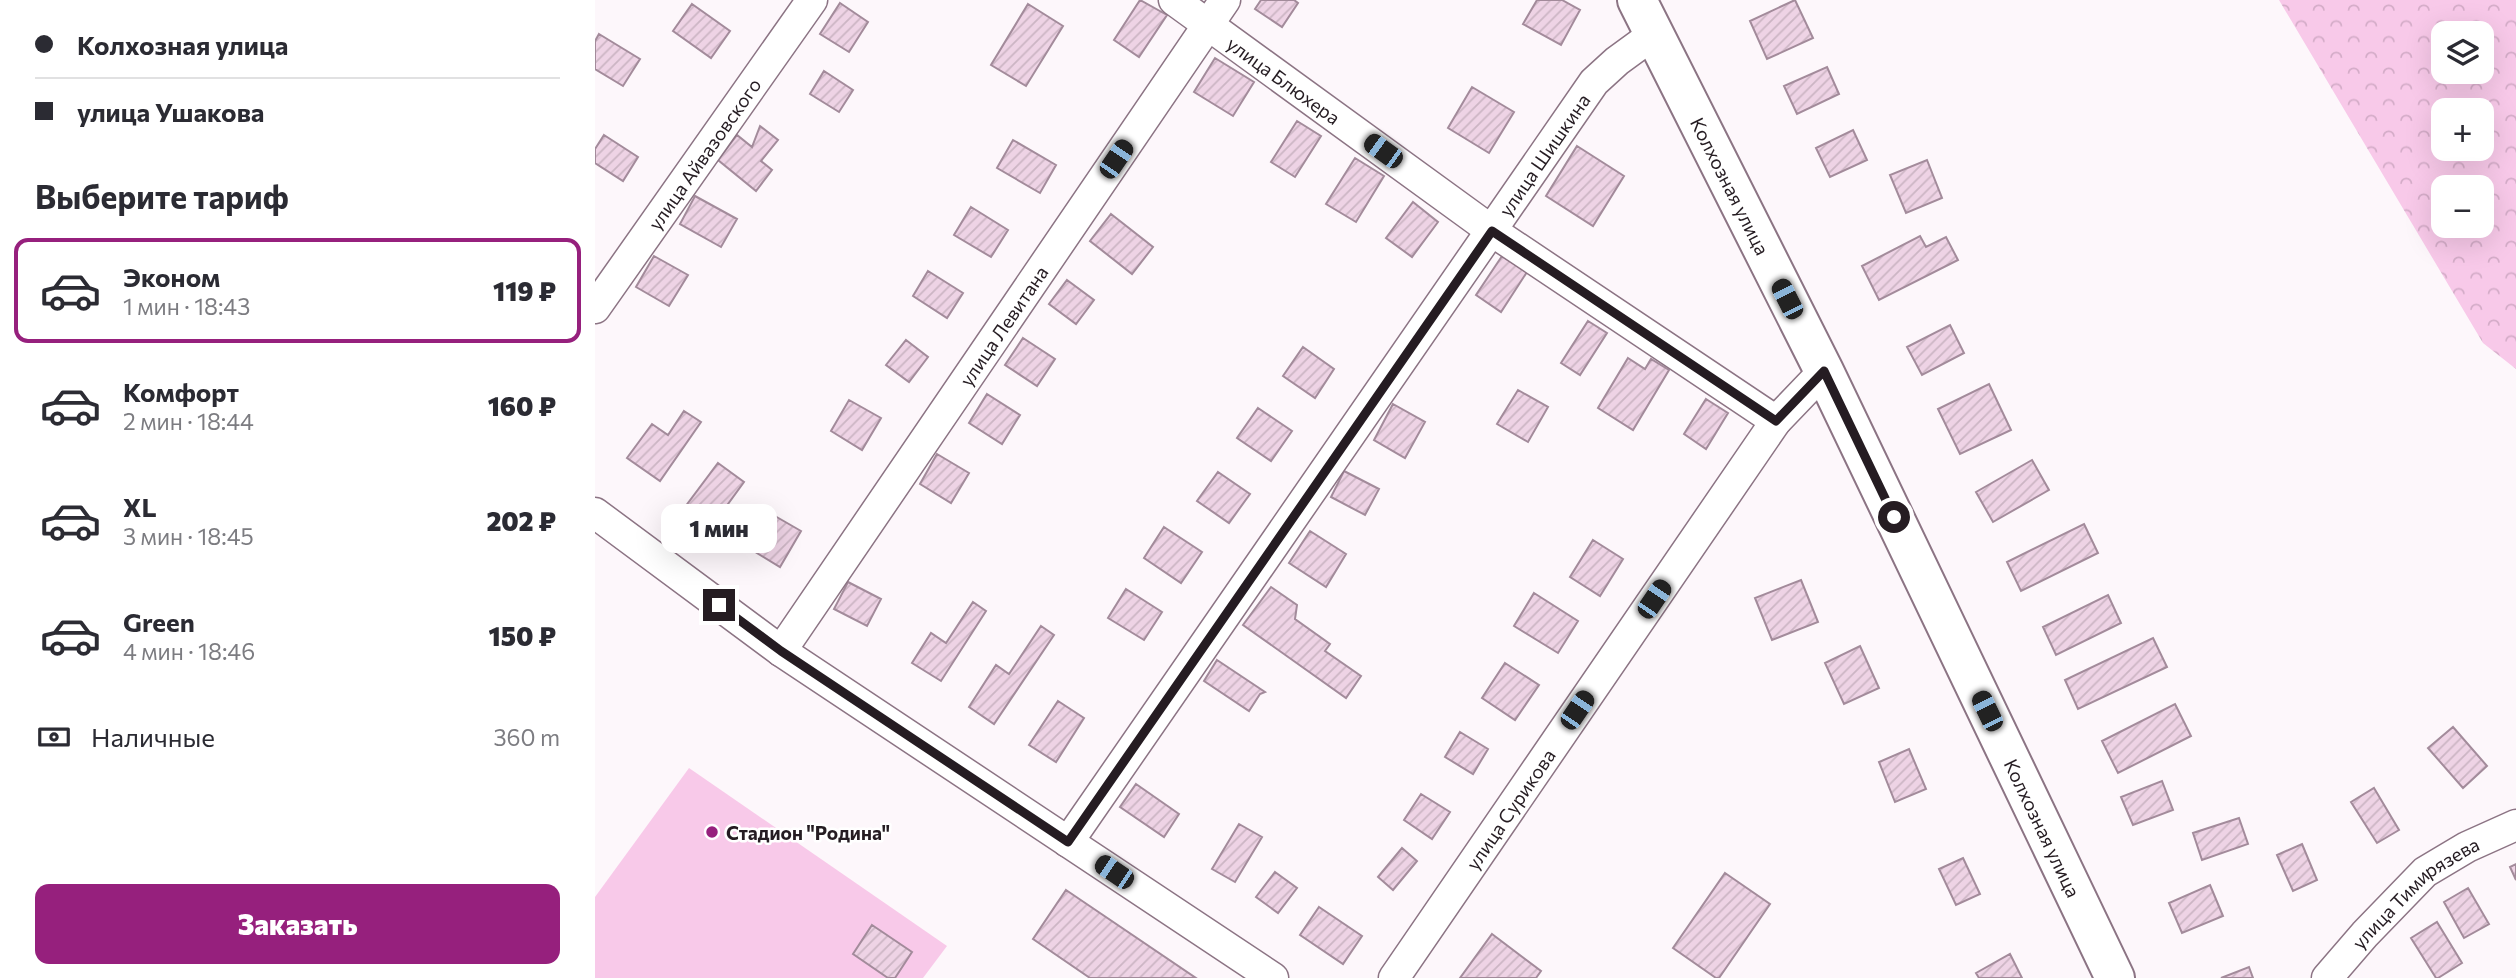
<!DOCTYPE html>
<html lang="ru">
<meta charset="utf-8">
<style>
body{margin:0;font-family:Commissioner,sans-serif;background:#f7f7f7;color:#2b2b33;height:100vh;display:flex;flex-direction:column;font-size:26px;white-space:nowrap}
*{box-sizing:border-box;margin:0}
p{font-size:23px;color:#7c7c81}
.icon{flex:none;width:38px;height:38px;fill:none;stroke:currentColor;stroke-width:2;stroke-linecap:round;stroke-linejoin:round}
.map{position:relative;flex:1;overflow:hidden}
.side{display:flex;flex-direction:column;background:#fff;width:595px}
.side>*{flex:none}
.hud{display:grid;align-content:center;height:154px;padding:0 35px;background:#fff}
.fabs{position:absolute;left:1836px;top:21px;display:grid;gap:14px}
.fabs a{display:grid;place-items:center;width:63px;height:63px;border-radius:14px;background:#fff;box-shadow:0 7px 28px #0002;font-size:35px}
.end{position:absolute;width:32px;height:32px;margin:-16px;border:9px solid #251c22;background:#fff;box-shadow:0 0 0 4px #fff}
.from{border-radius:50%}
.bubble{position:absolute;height:49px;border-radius:14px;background:#fff;box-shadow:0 7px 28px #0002;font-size:23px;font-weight:800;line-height:49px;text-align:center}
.car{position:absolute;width:21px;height:42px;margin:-21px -10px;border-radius:9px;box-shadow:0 0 5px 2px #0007;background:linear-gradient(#222 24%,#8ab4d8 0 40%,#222 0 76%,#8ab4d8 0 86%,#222 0)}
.hud b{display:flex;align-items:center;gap:24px;height:66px;font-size:26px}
.hud b+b{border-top:2px solid #e1e1e2}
.hud i{width:18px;height:18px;background:#2b2b33}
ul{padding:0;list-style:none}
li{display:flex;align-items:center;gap:21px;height:105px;margin:0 14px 10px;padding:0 21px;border:4px solid transparent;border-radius:14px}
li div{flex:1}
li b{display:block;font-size:26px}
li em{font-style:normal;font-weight:800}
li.selected{border-color:#96207d}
li>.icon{width:63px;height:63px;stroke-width:1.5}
h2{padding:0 35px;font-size:32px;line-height:84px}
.pay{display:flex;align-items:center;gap:18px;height:77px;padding:0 35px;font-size:26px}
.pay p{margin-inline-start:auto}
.action{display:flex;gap:14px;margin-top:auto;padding:14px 35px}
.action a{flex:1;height:80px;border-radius:14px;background:#96207d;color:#fff;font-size:28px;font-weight:800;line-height:80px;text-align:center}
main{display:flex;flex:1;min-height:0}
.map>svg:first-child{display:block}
.forest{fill:url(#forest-crowns);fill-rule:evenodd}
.garden{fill:#f8c9e9}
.building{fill:url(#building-hatch);stroke:#a38b9b;stroke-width:2}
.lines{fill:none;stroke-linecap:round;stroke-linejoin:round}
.minor-casing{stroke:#8c7484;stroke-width:33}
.secondary-casing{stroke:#8c7484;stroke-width:42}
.minor{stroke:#fff;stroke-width:30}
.secondary{stroke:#fff;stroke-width:38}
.route{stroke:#251c22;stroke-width:9}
.poi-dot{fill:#96207d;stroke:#fff;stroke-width:2.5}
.labels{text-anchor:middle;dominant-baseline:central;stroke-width:5;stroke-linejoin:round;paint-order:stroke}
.street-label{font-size:19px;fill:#251c22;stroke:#fff}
.poi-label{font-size:19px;font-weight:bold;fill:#251c22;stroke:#fff;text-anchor:start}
</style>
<main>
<section class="side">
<div class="hud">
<b><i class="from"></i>Колхозная улица</b>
<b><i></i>улица Ушакова</b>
</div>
<h2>Выберите тариф</h2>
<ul>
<li class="selected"><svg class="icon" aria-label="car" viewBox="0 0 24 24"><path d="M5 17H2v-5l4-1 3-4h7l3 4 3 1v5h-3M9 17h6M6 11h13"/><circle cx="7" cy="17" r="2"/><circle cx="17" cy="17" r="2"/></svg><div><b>Эконом</b><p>1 мин · 18:43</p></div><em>119 ₽</em></li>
<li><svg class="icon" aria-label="car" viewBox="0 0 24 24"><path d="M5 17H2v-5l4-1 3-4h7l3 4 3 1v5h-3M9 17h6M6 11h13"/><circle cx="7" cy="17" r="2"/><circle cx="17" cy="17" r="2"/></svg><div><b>Комфорт</b><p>2 мин · 18:44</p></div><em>160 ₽</em></li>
<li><svg class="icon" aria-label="car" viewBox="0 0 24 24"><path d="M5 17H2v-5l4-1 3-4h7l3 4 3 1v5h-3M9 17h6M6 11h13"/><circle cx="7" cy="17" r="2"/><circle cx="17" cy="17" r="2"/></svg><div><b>XL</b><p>3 мин · 18:45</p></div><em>202 ₽</em></li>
<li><svg class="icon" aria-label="car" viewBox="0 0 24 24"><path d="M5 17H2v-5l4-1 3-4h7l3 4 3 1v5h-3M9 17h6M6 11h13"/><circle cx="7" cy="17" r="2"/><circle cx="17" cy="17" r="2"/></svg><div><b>Green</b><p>4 мин · 18:46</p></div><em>150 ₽</em></li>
</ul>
<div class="pay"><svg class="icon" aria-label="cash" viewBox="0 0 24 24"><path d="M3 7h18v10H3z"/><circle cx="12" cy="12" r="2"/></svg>Наличные<p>360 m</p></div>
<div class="action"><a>Заказать</a></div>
</section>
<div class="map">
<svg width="1921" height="978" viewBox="0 0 1921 978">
<defs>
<pattern id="forest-crowns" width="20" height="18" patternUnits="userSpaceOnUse" patternTransform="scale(1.75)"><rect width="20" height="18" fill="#f8c9e9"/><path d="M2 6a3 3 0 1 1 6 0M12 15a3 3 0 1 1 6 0" fill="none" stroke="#d4acc8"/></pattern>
<pattern id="building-hatch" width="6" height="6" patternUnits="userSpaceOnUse" patternTransform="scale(1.75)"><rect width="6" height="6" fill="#eed3e5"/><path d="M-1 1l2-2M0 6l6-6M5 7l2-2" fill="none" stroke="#ccb5c4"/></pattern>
</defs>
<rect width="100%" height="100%" fill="#fdf7fb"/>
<path class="forest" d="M 1684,0 L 1921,0 L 1921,369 L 1888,343 ZM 1848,33 L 1886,33 L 1886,72 L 1848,72 ZM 1848,110 L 1886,110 L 1886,149 L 1848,149 ZM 1848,187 L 1886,187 L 1886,226 L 1848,226 Z"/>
<path class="garden" d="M 94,768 L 352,946 L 328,978 L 0,978 L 0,897 Z"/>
<path class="building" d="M 545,0 L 572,15 L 544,57 L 519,40 Z
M 666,0 L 699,0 L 703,3 L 687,27 L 660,9 Z
M 942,0 L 967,0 L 985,10 L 966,45 L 928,24 Z
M 1200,0 L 1218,38 L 1172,59 L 1155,21 Z
M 245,3 L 273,22 L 254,52 L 225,34 Z
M 97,4 L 135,31 L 116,58 L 78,31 Z
M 433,4 L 468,26 L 431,86 L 396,65 Z
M 4,34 L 45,59 L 28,86 L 0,69 L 0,41 Z
M 620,58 L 659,82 L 638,116 L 599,92 Z
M 1232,67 L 1244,94 L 1202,114 L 1189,86 Z
M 229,71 L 258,90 L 244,112 L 215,94 Z
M 877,87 L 919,112 L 894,153 L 853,128 Z
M 702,121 L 726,136 L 700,177 L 676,162 Z
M 165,126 L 183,140 L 166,161 L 177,170 L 161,191 L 123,160 L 142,135 L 157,147 Z
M 1258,130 L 1272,160 L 1235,177 L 1221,148 Z
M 9,135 L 43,157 L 28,181 L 0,163 L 0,149 Z
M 418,140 L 461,165 L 445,193 L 402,168 Z
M 982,146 L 1029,176 L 998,226 L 951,196 Z
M 760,158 L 789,176 L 761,222 L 731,204 Z
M 1332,160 L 1347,198 L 1311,213 L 1295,175 Z
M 100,196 L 142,219 L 126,247 L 85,224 Z
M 818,202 L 843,222 L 817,257 L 791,238 Z
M 376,207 L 413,230 L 396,257 L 359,235 Z
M 516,214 L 558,247 L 537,274 L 495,241 Z
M 1325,236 L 1331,247 L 1351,237 L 1363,260 L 1284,300 L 1267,266 Z
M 59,256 L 93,275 L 74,306 L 41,287 Z
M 907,256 L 932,272 L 906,312 L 881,295 Z
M 333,271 L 368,293 L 352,318 L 318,296 Z
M 472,280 L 499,300 L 481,324 L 454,304 Z
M 993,321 L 1012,333 L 985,375 L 966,363 Z
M 1355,325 L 1369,353 L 1327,375 L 1312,347 Z
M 428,338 L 460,359 L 442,386 L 410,365 Z
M 311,340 L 333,357 L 314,382 L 291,365 Z
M 708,347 L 739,369 L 720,398 L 688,376 Z
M 1033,358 L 1050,369 L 1056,359 L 1074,370 L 1038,430 L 1003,408 Z
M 1394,384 L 1416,430 L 1365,454 L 1343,409 Z
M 923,390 L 953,407 L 933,442 L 902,424 Z
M 392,394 L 425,415 L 407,444 L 374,423 Z
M 1111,399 L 1133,413 L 1111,449 L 1089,434 Z
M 254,400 L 286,418 L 267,450 L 236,431 Z
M 798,404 L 830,422 L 810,458 L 779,440 Z
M 663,408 L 697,431 L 676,461 L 642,438 Z
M 89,411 L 106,422 L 65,481 L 32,458 L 57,424 L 73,435 Z
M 342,454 L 374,473 L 356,503 L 325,484 Z
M 1437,460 L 1454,490 L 1398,522 L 1381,492 Z
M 123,463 L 149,482 L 117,526 L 90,507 Z
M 749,471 L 784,489 L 770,515 L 736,497 Z
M 623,472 L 655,494 L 634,523 L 602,501 Z
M 173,512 L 206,531 L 185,567 L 152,547 Z
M 1489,524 L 1503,553 L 1426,591 L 1412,562 Z
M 569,527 L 607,552 L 586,583 L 549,558 Z
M 715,531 L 751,554 L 731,587 L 694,563 Z
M 998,540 L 1028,559 L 1005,596 L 975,577 Z
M 1206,580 L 1223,622 L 1177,640 L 1160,598 Z
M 253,582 L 286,599 L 272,626 L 239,609 Z
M 676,587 L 702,605 L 700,619 L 735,644 L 730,651 L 766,676 L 751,698 L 648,625 Z
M 531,589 L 567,612 L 549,640 L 513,618 Z
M 939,593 L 983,621 L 963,653 L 919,626 Z
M 1513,595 L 1526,623 L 1461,655 L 1448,627 Z
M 378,602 L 391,611 L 346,681 L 317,663 L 336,633 L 351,643 Z
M 446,626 L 459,635 L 399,724 L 374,707 L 401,665 L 414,674 Z
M 1558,638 L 1572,667 L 1483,709 L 1470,680 Z
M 1265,646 L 1284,688 L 1249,704 L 1230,663 Z
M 622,660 L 670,692 L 665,694 L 654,711 L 609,681 Z
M 910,663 L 944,685 L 920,720 L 887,698 Z
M 463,701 L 489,718 L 461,762 L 434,745 Z
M 1580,704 L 1596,736 L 1523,773 L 1507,741 Z
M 1858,727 L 1892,766 L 1868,788 L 1833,748 Z
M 865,732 L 893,749 L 878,774 L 850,757 Z
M 1314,749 L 1331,789 L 1300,802 L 1284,762 Z
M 1567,781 L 1578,810 L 1538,825 L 1526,797 Z
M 541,784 L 584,814 L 569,837 L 525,807 Z
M 1779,788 L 1804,830 L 1782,843 L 1756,802 Z
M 826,794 L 855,812 L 837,839 L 809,820 Z
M 1644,818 L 1653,844 L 1607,860 L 1598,833 Z
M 644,824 L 667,837 L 640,882 L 617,869 Z
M 1707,844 L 1722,880 L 1698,891 L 1682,855 Z
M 807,848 L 822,861 L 798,890 L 783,877 Z
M 1368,858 L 1385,894 L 1361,905 L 1344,869 Z
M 1921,864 L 1921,880 L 1915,867 Z
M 680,872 L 702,888 L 683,913 L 661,897 Z
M 1130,873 L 1175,904 L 1124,978 L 1121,978 L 1078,948 Z
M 1615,885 L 1628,916 L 1587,933 L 1574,903 Z
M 1873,888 L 1894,924 L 1869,938 L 1849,902 Z
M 471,890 L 601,978 L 495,978 L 438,939 Z
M 724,907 L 767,936 L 748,964 L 705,935 Z
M 1842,922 L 1867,963 L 1843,978 L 1841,978 L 1816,938 Z
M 277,925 L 317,952 L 300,978 L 293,978 L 258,954 Z
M 897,934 L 946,971 L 941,978 L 865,978 Z
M 1415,954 L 1427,978 L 1384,978 L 1381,973 Z
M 1654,967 L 1658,978 L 1626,978 Z"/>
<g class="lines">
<g class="minor-casing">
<g id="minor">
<path id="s1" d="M 579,0 L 897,231 L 1181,421"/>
<path id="s2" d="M 0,308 L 217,0"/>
<path d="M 0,513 L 186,651 L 678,978"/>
<path id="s3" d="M 186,651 L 630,0"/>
<path id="s4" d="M 473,842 L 999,82 L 1022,61 L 1059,34"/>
<path id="s5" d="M 799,978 L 1181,421 L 1229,371"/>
<path id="s6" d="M 1732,978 L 1770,934 L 1830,872 L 1872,847 L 1921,825"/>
</g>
</g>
<g class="secondary-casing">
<g id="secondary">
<path id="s7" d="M 1042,0 L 1229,371 L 1520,978"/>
</g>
</g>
<use href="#minor" class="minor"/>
<use href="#secondary" class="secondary"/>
</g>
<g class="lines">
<path class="route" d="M 124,605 L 186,651 L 473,842 L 897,231 L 1181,421 L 1229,371 L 1299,517"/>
</g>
<circle class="poi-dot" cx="117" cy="832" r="7"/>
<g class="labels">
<g class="street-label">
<text stroke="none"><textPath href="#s1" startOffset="136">улица Блюхера</textPath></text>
<text stroke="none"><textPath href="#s2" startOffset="189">улица Айвазовского</textPath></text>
<text stroke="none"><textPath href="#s4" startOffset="836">улица Шишкина</textPath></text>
<text stroke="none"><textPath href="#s7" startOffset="208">Колхозная улица</textPath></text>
<text stroke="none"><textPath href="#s3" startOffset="394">улица Левитана</textPath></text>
<text stroke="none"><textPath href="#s5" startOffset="205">улица Сурикова</textPath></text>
<text stroke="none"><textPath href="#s7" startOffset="922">Колхозная улица</textPath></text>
<text stroke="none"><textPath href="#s6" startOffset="124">улица Тимирязева</textPath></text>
</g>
<g class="poi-label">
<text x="131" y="832">Стадион "Родина"</text>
</g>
</g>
</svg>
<div class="fabs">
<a><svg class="icon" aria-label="layers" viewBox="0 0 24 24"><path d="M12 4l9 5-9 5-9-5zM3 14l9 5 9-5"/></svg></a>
<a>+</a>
<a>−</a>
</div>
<i class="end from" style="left:1299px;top:517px"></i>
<i class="end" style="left:124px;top:605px"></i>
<div class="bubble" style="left:66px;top:504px;width:116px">1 мин</div>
<i class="car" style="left:788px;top:151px;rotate:306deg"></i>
<i class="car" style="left:521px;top:159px;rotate:34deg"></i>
<i class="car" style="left:1192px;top:299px;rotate:333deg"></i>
<i class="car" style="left:1059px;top:599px;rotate:34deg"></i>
<i class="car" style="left:982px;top:710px;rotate:34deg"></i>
<i class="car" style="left:1392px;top:711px;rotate:334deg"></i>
<i class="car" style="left:519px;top:872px;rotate:304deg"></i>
</div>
</main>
